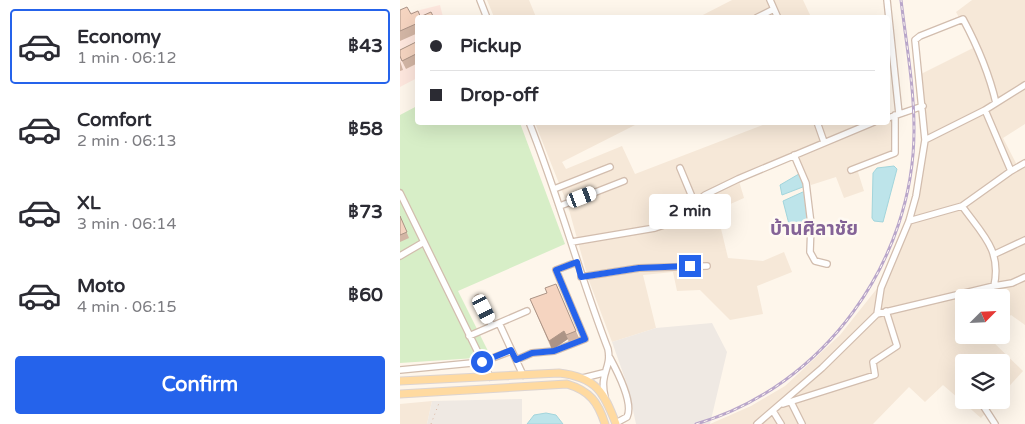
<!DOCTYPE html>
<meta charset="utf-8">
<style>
body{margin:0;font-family:"Varela Round","Noto Sans Thai",sans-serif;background:#f2f2f3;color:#2b2b33;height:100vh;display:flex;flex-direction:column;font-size:19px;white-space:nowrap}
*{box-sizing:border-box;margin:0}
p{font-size:16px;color:#7c7c81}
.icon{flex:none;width:28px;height:28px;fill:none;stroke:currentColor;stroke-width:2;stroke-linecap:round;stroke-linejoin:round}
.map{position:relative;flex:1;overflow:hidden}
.panel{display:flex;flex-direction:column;background:#fff;width:400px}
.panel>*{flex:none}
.guide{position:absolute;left:15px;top:15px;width:475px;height:110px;border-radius:5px;box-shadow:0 5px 20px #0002;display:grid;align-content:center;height:110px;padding:0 15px;background:#fff}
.needle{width:32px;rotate:66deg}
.fabs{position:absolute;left:555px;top:289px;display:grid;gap:10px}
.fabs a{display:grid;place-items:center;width:55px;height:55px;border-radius:5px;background:#fff;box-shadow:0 5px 20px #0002;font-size:25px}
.end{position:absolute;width:22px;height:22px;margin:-11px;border:6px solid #2563eb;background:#fff;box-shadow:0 0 0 2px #fff}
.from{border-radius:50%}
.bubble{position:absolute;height:35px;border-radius:5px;background:#fff;box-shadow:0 5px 20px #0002;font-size:16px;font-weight:700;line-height:35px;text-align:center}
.car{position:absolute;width:15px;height:30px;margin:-15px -8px;border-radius:6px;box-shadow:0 0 4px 1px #0007;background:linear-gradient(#fff 24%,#345 0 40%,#fff 0 76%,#345 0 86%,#fff 0)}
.guide b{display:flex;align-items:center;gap:18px;height:48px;font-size:19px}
.guide b+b{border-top:1px solid #e1e1e2}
.guide i{width:12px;height:12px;background:#2b2b33}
ul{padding:9px 0 0;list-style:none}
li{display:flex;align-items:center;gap:15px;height:75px;margin:0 10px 8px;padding:0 5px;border:2px solid transparent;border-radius:5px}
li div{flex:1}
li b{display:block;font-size:19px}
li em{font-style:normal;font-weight:700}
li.selected{border-color:#2563eb}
li>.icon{width:45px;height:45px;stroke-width:1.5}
.cta{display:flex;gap:10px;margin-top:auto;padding:10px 15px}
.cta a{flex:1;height:58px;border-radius:5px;background:#2563eb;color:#fff;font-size:20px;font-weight:700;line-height:58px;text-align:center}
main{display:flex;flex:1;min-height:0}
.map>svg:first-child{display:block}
.residential{fill:#f6e8d8}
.commercial{fill:#fee7de}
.industrial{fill:#efe9e3}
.green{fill:#d7eec7}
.water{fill:#bde4ea;stroke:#a2d5dc}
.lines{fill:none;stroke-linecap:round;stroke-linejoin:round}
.minor-casing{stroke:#d2bdae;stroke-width:8}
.major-casing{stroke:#ddd4d0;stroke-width:9}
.path{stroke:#dbb7a2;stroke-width:1;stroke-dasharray:1 4;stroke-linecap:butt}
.minor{stroke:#fff;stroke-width:5.5}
.major{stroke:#ffdaa0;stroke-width:7}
.rail-casing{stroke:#b9a6ca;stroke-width:3}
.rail{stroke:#fffaf2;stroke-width:1;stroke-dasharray:4;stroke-linecap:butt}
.wall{fill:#d3b6a5}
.shaded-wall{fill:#ac9486}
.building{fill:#f5d4c0;stroke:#ac9486}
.route{stroke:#2563eb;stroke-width:6}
.labels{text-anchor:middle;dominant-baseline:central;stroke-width:5;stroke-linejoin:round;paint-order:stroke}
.quarter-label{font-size:19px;font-weight:bold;fill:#846397;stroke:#fffaf2}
</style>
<main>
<section class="panel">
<ul>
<li class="selected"><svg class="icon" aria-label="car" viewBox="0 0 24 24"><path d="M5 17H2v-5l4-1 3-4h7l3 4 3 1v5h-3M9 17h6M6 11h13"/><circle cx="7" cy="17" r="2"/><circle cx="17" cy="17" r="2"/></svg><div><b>Economy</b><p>1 min · 06:12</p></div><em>฿43</em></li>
<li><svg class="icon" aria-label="car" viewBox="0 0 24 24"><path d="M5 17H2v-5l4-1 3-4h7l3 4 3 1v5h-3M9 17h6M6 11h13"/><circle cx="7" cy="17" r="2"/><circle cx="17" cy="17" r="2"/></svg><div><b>Comfort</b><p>2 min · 06:13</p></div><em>฿58</em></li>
<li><svg class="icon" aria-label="car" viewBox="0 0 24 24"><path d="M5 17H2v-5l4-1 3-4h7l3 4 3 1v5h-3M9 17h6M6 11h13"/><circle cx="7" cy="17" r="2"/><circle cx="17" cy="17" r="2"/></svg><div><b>XL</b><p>3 min · 06:14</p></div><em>฿73</em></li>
<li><svg class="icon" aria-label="car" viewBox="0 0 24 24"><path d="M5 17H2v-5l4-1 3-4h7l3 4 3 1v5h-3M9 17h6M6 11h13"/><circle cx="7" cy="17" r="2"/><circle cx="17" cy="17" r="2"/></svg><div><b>Moto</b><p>4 min · 06:15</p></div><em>฿60</em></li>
</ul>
<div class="cta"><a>Confirm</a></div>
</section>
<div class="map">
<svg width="625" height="424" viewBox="0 0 625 424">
<rect width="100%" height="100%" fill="#fef6eb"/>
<path class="residential" d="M 87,0 L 129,0 L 136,17 L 94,17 Z
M 332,0 L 403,0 L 411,17 L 297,18 Z
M 572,0 L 625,0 L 625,124 L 603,138 L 618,167 L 625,164 L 625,325 L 611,315 L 601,323 L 601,298 L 564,298 L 564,335 L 586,335 L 623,371 L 601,395 L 601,362 L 564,362 L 564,400 L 597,400 L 581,418 L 543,385 L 525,402 L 509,387 L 473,424 L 310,424 L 351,406 L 385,386 L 440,335 L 479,286 L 495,251 L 514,195 L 522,141 L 517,76 L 575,47 L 556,12 Z
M 496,112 L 499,154 L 457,169 L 464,191 L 444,198 L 436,177 L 411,185 L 398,157 L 339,181 L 344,198 L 326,206 L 326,213 L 318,216 L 328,258 L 363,261 L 384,252 L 392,272 L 357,286 L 363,314 L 330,320 L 300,290 L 277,291 L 273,272 L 243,275 L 256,328 L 212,342 L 188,278 L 168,206 L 135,123 L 239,123 L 162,162 L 166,169 L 222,146 L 235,174 L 368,123 L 460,122 L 460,125 L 488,122 L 488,115 Z
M 32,401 L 27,424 L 0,424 L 0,404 Z"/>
<path class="commercial" d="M 40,5 L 43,17 L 18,18 L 17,78 L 0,87 L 0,15 Z"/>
<path class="industrial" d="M 312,323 L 327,352 L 310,424 L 236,424 L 228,387 L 212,342 L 256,328 Z
M 122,399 L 122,424 L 27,424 L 32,401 Z"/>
<path class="green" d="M 17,106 L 18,122 L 120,123 L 165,244 L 58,291 L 91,357 L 0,363 L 0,115 Z"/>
<path class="water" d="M 494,166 L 497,169 L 483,222 L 474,221 L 472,218 L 473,173 L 477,168 Z
M 404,171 L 408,185 L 382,195 L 380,185 Z
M 405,191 L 409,229 L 390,228 L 383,201 Z
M 146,413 L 156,415 L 163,424 L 127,424 L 134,415 Z"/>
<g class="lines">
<g class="minor-casing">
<path id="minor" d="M 80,0 L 87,18
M 370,0 L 378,18
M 487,0 L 499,114
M 356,18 L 374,9
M 585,110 L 625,85
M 488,118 L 523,106
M 129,122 C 159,197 179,274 208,349 C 212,369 199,372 205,397
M 417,122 L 424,142
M 525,140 L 515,40 L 520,36 L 563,19 C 578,47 589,73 596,103
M 394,155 L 406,183 L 411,224 L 410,252 L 415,261 L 427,264
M 280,168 L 295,204
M 451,170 L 495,153 L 495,115
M 611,171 L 625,163
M 154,189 L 210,167
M 0,193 L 90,377
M 298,201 L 302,209
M 160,206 L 224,181
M 509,221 L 562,206
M 172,242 L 255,228 L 270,223 L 305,195 L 338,179 L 474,122
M 595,254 L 625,240
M 0,256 L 24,242
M 181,277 L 239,268 L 307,266
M 594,286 L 612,283 L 625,277
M 78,298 L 92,326
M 99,323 L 123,375
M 69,336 L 127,311
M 210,358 C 217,371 234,403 227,417 L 216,423
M 116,360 L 132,353 L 154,351 L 185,339 L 156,270 L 177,262
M 0,370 L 82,362 L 111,351
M 183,378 L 203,373
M 585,400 L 584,407 L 595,424
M 391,402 L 402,424
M 383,404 L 475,375 L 473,362 L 497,346 L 486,311
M 373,411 L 381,424
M 357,424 L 422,368 L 477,314 L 594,286 C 602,250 582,234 562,206 L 611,171 L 585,110 L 525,140 L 516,196 L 509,221 L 481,288 L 477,314"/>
</g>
<g class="major-casing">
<path id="major" d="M 0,381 L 159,373 C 196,377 204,392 216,424
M 0,394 L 167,384 C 190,391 198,402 205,424"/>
</g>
<path class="path" d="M 31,424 L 39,403"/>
<use href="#minor" class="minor"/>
<use href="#major" class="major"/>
<g class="rail-casing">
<path id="rail" d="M 296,424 C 424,387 515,260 514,128 C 514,86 506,42 501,0"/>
</g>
<use href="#rail" class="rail"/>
</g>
<path class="wall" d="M 0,10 L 18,18 L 18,33 L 0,41 Z
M 18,41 L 18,63 L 6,69 L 0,57 L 0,50 Z
M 0,61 L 3,70 L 0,71 Z
M 0,216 L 9,238 L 0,242 Z
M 130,299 L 176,331 L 180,340 L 169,344 L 168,339 L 152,350 Z"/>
<path class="shaded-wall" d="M 164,331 L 168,339 L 152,350 L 149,341 Z"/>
<path class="building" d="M 7,7 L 11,14 L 18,11 L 21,18 L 18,18 L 18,23 L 0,31 L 0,10 Z
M 31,12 L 34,18 L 22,18 L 22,16 Z
M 18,41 L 18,53 L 2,61 L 0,56 L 0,50 Z
M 0,216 L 7,232 L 0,235 Z
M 156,284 L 176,331 L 166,335 L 164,331 L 149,341 L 130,299 L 147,293 L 145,288 Z"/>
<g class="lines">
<path class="route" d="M 82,362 L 111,350 L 116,360 L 132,353 L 154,351 L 185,339 L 156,270 L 177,262 L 181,277 L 239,268 L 290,266"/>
</g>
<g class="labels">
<g class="quarter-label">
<text x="414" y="229">บ้านศิลาชัย</text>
</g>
</g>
</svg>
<div class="fabs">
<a><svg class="needle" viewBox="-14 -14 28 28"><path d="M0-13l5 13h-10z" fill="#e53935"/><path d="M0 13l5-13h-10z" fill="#7c7c81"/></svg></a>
<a><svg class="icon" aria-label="layers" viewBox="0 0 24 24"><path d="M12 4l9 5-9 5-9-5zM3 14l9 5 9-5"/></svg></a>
</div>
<i class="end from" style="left:82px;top:362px"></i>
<i class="end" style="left:290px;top:266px"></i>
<div class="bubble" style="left:249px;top:194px;width:82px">2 min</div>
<i class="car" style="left:182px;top:197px;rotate:69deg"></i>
<i class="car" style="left:84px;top:309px;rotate:153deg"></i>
<div class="guide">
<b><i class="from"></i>Pickup</b>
<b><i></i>Drop-off</b>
</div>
</div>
</main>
